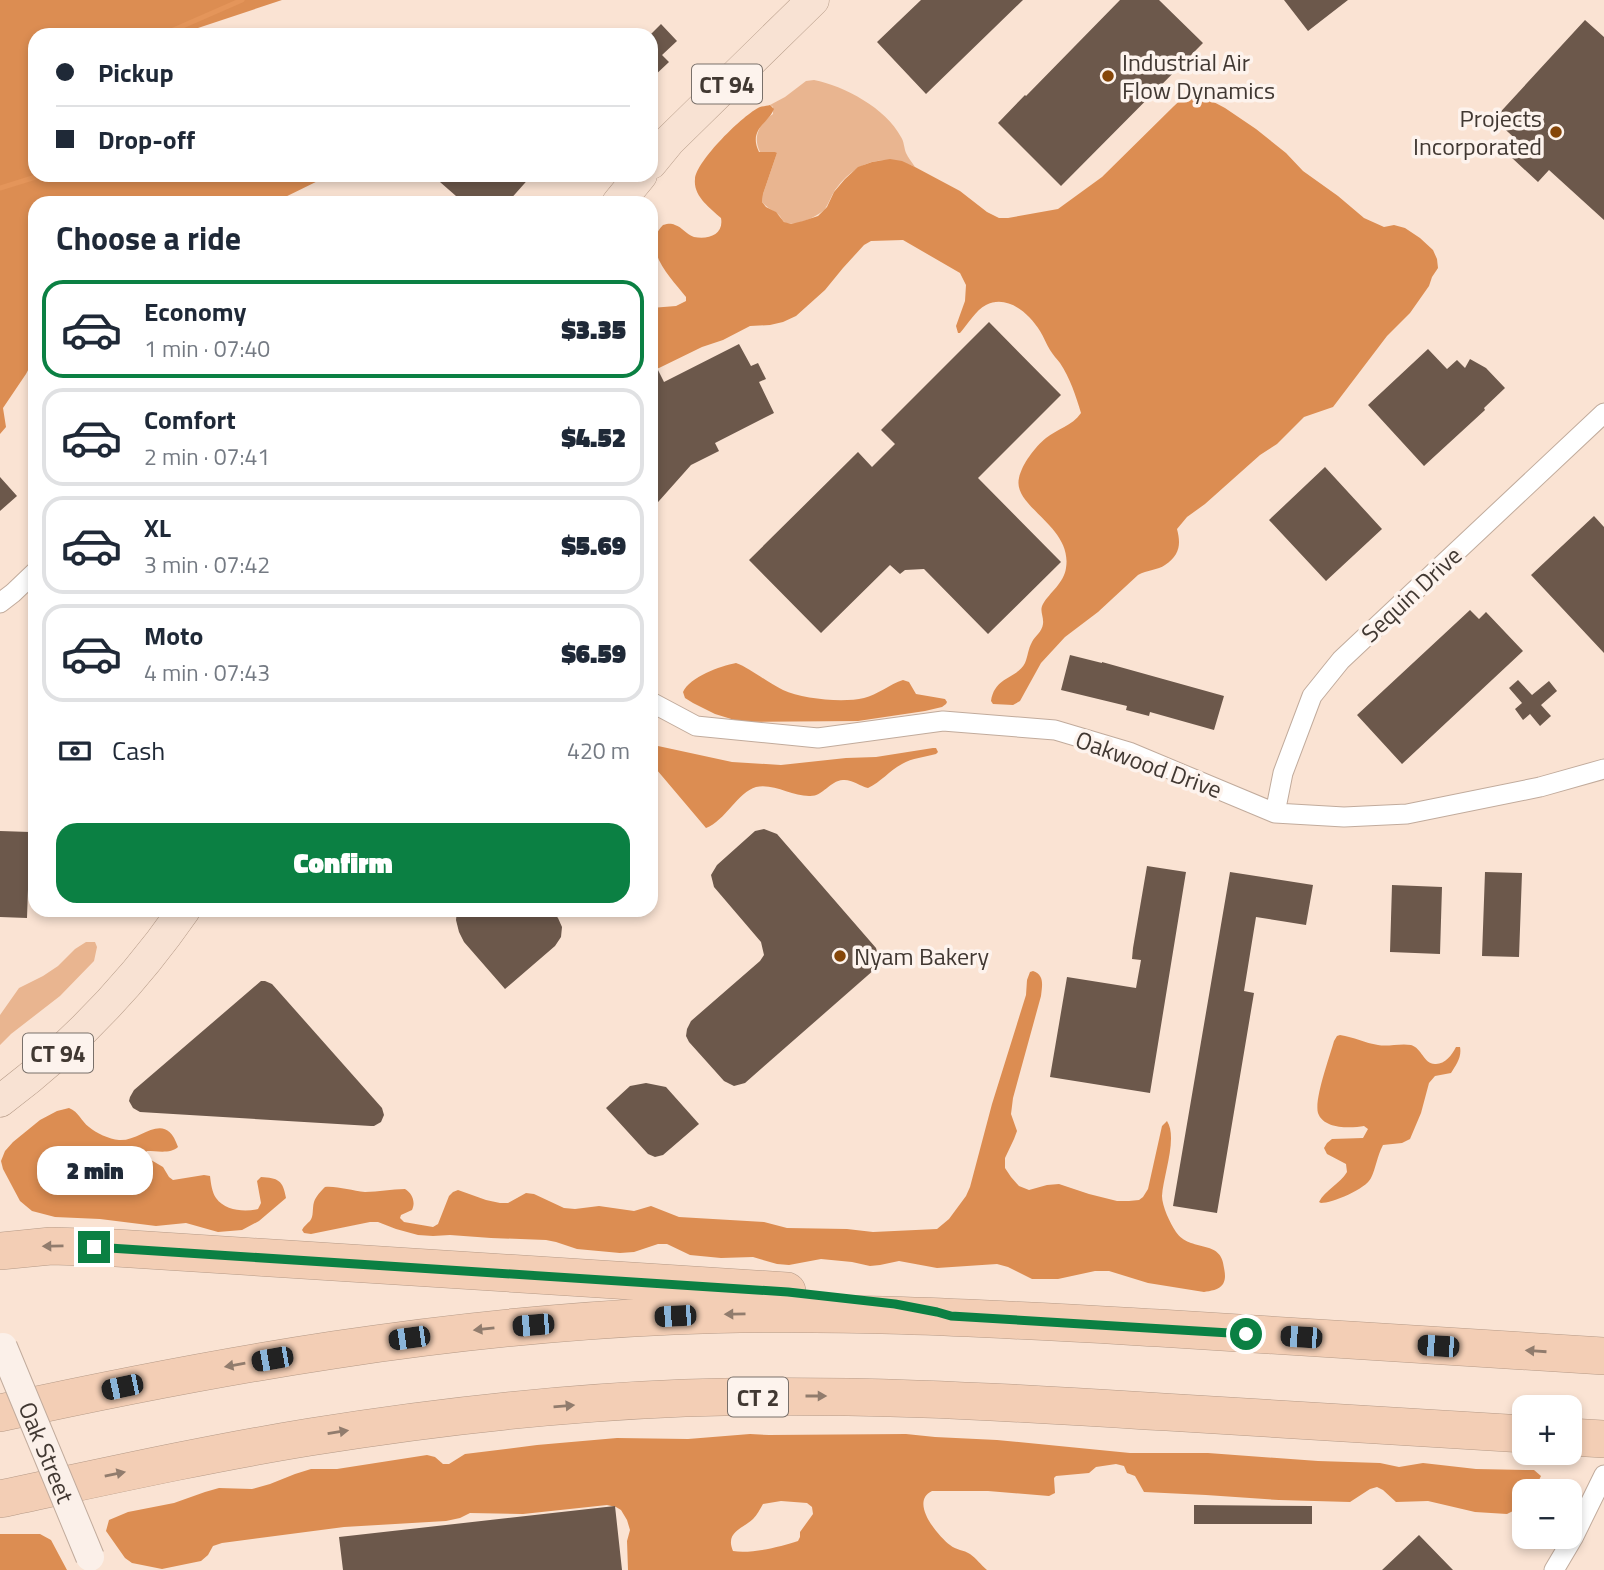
<!DOCTYPE html>
<meta charset="utf-8">
<style>
body{margin:0;font-family:"Titillium Web",sans-serif;background:#f6f6f7;color:#1f2937;height:100vh;display:flex;flex-direction:column;font-size:26px;white-space:nowrap}
*{box-sizing:border-box;margin:0}
p{font-size:23px;color:#747a83}
.icon{flex:none;width:38px;height:38px;fill:none;stroke:currentColor;stroke-width:2;stroke-linecap:round;stroke-linejoin:round}
.map{position:relative;flex:1;overflow:hidden}
.side{position:absolute;left:28px;top:196px;width:630px;height:721px;display:flex;flex-direction:column;background:#fff;border-radius:21px;box-shadow:0 4px 10px #0003}
.side>*{flex:none}
.top-card{position:absolute;left:28px;top:28px;width:630px;height:154px;border-radius:21px;box-shadow:0 4px 10px #0003;display:grid;align-content:center;height:154px;padding:0 28px;background:#fff}
.fabs{position:absolute;left:1512px;top:1395px;display:grid;gap:14px}
.fabs a{display:grid;place-items:center;width:70px;height:70px;border-radius:14px;background:#fff;box-shadow:0 4px 10px #0003;font-size:35px}
.end{position:absolute;width:32px;height:32px;margin:-16px;border:9px solid #0b8043;background:#fff;box-shadow:0 0 0 4px #fff}
.from{border-radius:50%}
.bubble{position:absolute;height:49px;border-radius:21px;background:#fff;box-shadow:0 4px 10px #0003;font-size:23px;font-weight:800;line-height:49px;text-align:center}
.car{position:absolute;width:21px;height:42px;margin:-21px -10px;border-radius:9px;box-shadow:0 0 5px 2px #0007;background:linear-gradient(#222 24%,#8ab4d8 0 40%,#222 0 76%,#8ab4d8 0 86%,#222 0)}
.top-card b{display:flex;align-items:center;gap:24px;height:66px;font-size:26px}
.top-card b+b{border-top:2px solid #e0e1e3}
.top-card i{width:18px;height:18px;background:#1f2937}
ul{padding:0;list-style:none}
li{display:flex;align-items:center;gap:21px;height:98px;margin:0 14px 10px;padding:0 14px;border:4px solid #e0e1e3;border-radius:21px}
li div{flex:1}
li b{display:block;font-size:26px}
li em{font-style:normal;font-weight:800}
li.on{border-color:#0b8043}
li>.icon{width:63px;height:63px;stroke-width:1.5}
h2{padding:0 28px;font-size:32px;line-height:84px}
.pay{display:flex;align-items:center;gap:18px;height:77px;padding:0 28px;font-size:26px}
.pay p{margin-inline-start:auto}
.primary-button{display:flex;gap:14px;margin-top:auto;padding:14px 28px}
.primary-button a{flex:1;height:80px;border-radius:21px;background:#0b8043;color:#fff;font-size:28px;font-weight:800;line-height:80px;text-align:center}
.map>svg:first-child{display:block}
.green{fill:#e9b590}
.forest{fill:#dc8d52;fill-rule:evenodd}
.lines{fill:none;stroke-linecap:round;stroke-linejoin:round}
.stream{stroke:#e4955a;stroke-width:5}
.building{fill:#6c584b}
.street-casing{stroke:#c1ab9c;stroke-width:21}
.primary-casing{stroke:#b59a87;stroke-width:33}
.highway-casing{stroke:#b59a87;stroke-width:38}
.street{stroke:#fff;stroke-width:19}
.primary{stroke:#f8e2d3;stroke-width:32}
.highway{stroke:#f3ceb5;stroke-width:37}
.secondary-bridge-casing{stroke:#c1ab9c;stroke-width:30;stroke-linecap:butt}
.secondary-bridge{stroke:#fbf0e9;stroke-width:28}
.oneway{fill:#917c6d}
.route{stroke:#0b8043;stroke-width:9}
.poi-dot{fill:#854609;stroke:#fdf3ed;stroke-width:2.5}
.labels{text-anchor:middle;dominant-baseline:central;stroke-width:7;stroke-linejoin:round;paint-order:stroke}
.shield{fill:#fdf3ed;stroke:#79706a;stroke-width:2}
.shield-label{font-size:23px;font-weight:bold;fill:#413832}
.poi-label{font-size:24px;fill:#413832;stroke:#fdf3ed;text-anchor:start}
.street-label{font-size:24px;fill:#413832;stroke:#fdf3ed}
</style>
<div class="map">
<svg width="1604" height="1570" viewBox="0 0 1604 1570">
<rect width="100%" height="100%" fill="#fae3d3"/>
<path class="green" d="M 814,80 C 844,86 886,108 901,137 C 904,141 904,148 906,153 C 908,158 912,162 915,167 C 883,153 856,161 835,190 C 831,196 829,203 825,209 C 819,216 795,227 786,223 C 783,222 781,217 779,215 C 773,210 767,208 762,202 L 763,194 L 777,153 L 760,152 C 752,136 760,123 773,114 L 773,107 L 770,105 L 785,97 L 806,81 Z
M 86,942 L 95,942 L 97,947 L 94,961 L 60,996 L 11,1034 L 0,1045 L 0,1015 L 19,988 L 43,976 L 58,966 L 75,949 Z"/>
<path class="forest" d="M 0,0 L 282,0 L 195,29 L 195,35 L 35,35 L 35,175 L 328,176 L 273,203 L 35,203 L 35,357 L 26,374 L 3,408 L 6,427 L 0,434 Z
M 1193,91 L 1225,108 L 1256,129 L 1286,153 L 1303,171 L 1338,196 L 1364,218 L 1384,227 L 1394,225 L 1405,228 L 1420,238 L 1433,250 L 1437,259 L 1438,268 L 1432,277 L 1429,286 L 1410,313 L 1387,336 L 1333,407 L 1304,417 L 1277,444 L 1260,455 L 1205,504 L 1187,517 L 1177,529 C 1181,544 1180,555 1165,565 C 1158,570 1147,570 1138,575 L 1098,612 L 1065,637 L 1041,663 L 1020,701 L 1013,705 L 993,704 L 991,701 C 995,676 1017,679 1025,663 C 1028,656 1028,649 1032,642 C 1035,636 1042,632 1043,624 C 1044,616 1039,611 1043,604 C 1050,592 1064,583 1066,568 C 1073,526 1012,507 1019,478 C 1022,464 1035,447 1046,438 C 1057,429 1072,426 1081,413 C 1076,396 1070,378 1060,363 C 1057,359 1053,355 1050,350 C 1046,344 1044,337 1040,331 C 1029,313 1007,294 986,305 C 976,310 967,325 960,333 L 958,333 L 956,326 L 965,301 L 966,285 L 960,273 L 903,240 L 871,241 L 864,245 L 843,268 L 825,290 L 796,316 L 783,322 L 770,325 L 750,326 L 723,340 L 702,347 L 659,368 L 651,369 L 651,308 L 676,306 L 686,301 L 686,297 C 671,278 640,248 663,225 C 668,224 670,223 675,225 C 682,227 686,234 694,237 C 709,240 724,234 721,218 C 710,208 693,196 695,179 C 696,161 744,114 760,107 C 763,106 767,106 770,105 L 774,109 C 768,124 748,129 759,152 L 775,152 L 777,153 L 763,194 L 762,202 L 766,207 L 776,212 L 784,222 L 791,224 L 803,221 L 818,216 L 827,207 L 834,192 L 845,179 L 858,167 L 872,162 L 890,159 L 902,161 L 915,167 L 960,191 L 987,212 L 999,218 L 1008,218 L 1058,209 L 1102,177 L 1174,106 L 1189,92 Z
M 736,663 C 750,668 768,683 783,690 C 802,699 843,703 864,698 C 877,695 890,684 903,680 L 909,682 L 916,694 L 945,699 L 947,702 L 946,704 L 942,707 L 925,711 L 858,721 L 741,722 L 715,714 L 693,703 L 685,698 L 683,692 C 690,677 720,666 736,663 Z
M 658,746 L 732,762 L 781,765 L 846,758 L 876,757 L 933,748 L 936,748 L 938,752 L 936,754 C 925,757 912,758 902,764 C 889,771 881,782 868,788 C 860,786 851,779 843,780 C 829,781 823,797 809,796 C 792,796 773,783 756,787 C 738,792 725,821 706,828 L 651,763 L 651,752 Z
M 1033,971 C 1045,975 1042,986 1041,996 L 1013,1098 L 1011,1114 L 1017,1131 L 1014,1139 L 1005,1158 L 1005,1168 L 1011,1177 L 1019,1186 L 1029,1190 L 1047,1185 L 1059,1184 L 1089,1194 L 1117,1201 L 1129,1201 L 1139,1200 L 1143,1197 L 1148,1189 L 1162,1126 L 1167,1121 C 1178,1138 1163,1176 1162,1196 C 1162,1206 1170,1223 1176,1232 C 1190,1253 1222,1238 1224,1268 C 1225,1273 1226,1279 1223,1284 C 1219,1290 1210,1291 1204,1292 L 1148,1283 L 1109,1271 L 1095,1271 L 1058,1279 L 1032,1279 L 1008,1267 L 997,1264 L 937,1268 L 899,1261 L 880,1265 L 870,1266 L 852,1262 L 821,1259 L 789,1265 L 777,1264 L 753,1257 L 721,1258 L 690,1255 L 667,1244 L 658,1244 L 634,1252 L 620,1253 L 577,1249 L 556,1242 L 546,1240 L 491,1238 L 450,1235 L 433,1236 L 418,1235 L 396,1229 L 378,1222 L 370,1222 L 311,1234 L 304,1233 L 302,1230 C 304,1226 307,1224 310,1221 C 314,1216 312,1209 314,1202 C 316,1196 321,1191 325,1187 C 338,1186 352,1191 365,1192 C 379,1192 391,1189 405,1189 C 412,1193 416,1202 412,1210 L 401,1215 L 400,1218 L 404,1222 L 433,1227 L 438,1224 L 449,1196 L 453,1192 L 458,1190 L 486,1200 L 500,1203 L 508,1203 L 526,1193 L 534,1194 L 564,1208 L 575,1209 L 599,1206 L 634,1211 L 651,1206 L 679,1217 L 764,1222 L 787,1228 L 847,1229 L 873,1232 L 937,1229 L 949,1219 L 966,1196 L 970,1187 L 992,1104 L 1026,995 L 1027,980 L 1030,972 Z
M 1340,1035 C 1354,1037 1365,1043 1378,1045 C 1388,1047 1400,1043 1411,1045 C 1422,1048 1424,1065 1436,1064 C 1445,1064 1452,1055 1456,1047 L 1460,1047 C 1462,1057 1456,1065 1451,1073 L 1435,1076 L 1429,1083 L 1421,1113 L 1410,1139 L 1402,1143 L 1383,1145 C 1377,1156 1376,1168 1371,1178 C 1366,1189 1332,1203 1321,1203 L 1319,1202 C 1325,1190 1340,1184 1347,1172 L 1346,1164 L 1327,1154 L 1324,1148 L 1327,1143 L 1332,1139 L 1363,1138 L 1368,1129 L 1364,1126 C 1352,1128 1324,1130 1318,1113 C 1314,1099 1330,1056 1334,1041 L 1337,1036 Z
M 69,1108 C 79,1112 81,1121 89,1127 C 96,1133 109,1139 119,1140 C 141,1142 165,1108 178,1147 C 171,1154 157,1151 147,1151 L 145,1153 L 146,1157 L 163,1167 L 169,1177 L 173,1180 L 204,1175 L 210,1176 C 211,1184 212,1192 216,1198 C 225,1211 245,1212 258,1209 L 261,1203 L 257,1181 L 261,1177 C 278,1178 283,1180 286,1198 L 259,1221 L 242,1230 L 218,1232 L 186,1223 L 156,1226 L 100,1219 L 55,1217 L 32,1211 L 20,1201 L 3,1169 L 1,1161 L 5,1151 L 13,1142 L 40,1120 L 57,1111 Z
M 750,1434 L 769,1435 L 906,1434 L 935,1437 L 997,1440 L 1130,1453 L 1208,1453 L 1318,1461 L 1380,1463 L 1399,1467 L 1423,1463 L 1476,1469 L 1529,1470 L 1534,1470 L 1541,1476 L 1538,1482 L 1521,1487 L 1518,1493 L 1517,1509 L 1507,1514 L 1475,1512 L 1428,1501 L 1396,1502 L 1383,1490 L 1377,1487 L 1370,1489 L 1350,1502 L 1279,1500 L 1206,1495 L 1144,1492 L 1135,1476 L 1127,1473 L 1124,1466 L 1116,1464 L 1096,1467 L 1089,1473 L 1056,1476 L 1054,1478 L 1055,1493 L 1049,1496 L 988,1491 L 932,1491 C 909,1502 938,1536 950,1545 C 956,1550 964,1550 970,1554 C 976,1558 981,1565 987,1570 L 628,1570 L 627,1541 L 630,1530 L 627,1520 L 621,1510 L 616,1507 L 607,1505 L 523,1514 L 470,1513 L 460,1518 L 446,1521 L 344,1527 L 222,1543 L 213,1546 L 208,1555 L 201,1561 L 162,1569 L 132,1563 L 125,1558 L 106,1531 L 109,1520 L 128,1512 L 174,1503 L 205,1492 L 219,1488 L 252,1489 L 270,1484 L 295,1474 L 311,1469 L 337,1469 L 427,1455 L 435,1457 L 443,1464 L 449,1464 L 465,1454 L 537,1445 L 617,1438 L 688,1439 ZM 781,1501 L 807,1503 L 812,1507 L 813,1514 L 800,1532 L 800,1537 L 798,1541 C 780,1547 751,1554 733,1551 C 725,1532 742,1529 753,1519 C 757,1515 760,1509 763,1504 Z
M 0,1534 L 40,1534 L 51,1540 L 67,1570 L 0,1570 Z"/>
<g class="lines">
<path class="stream" d="M 162,35 L 242,0
M 0,188 L 42,175"/>
</g>
<path class="building" d="M 921,0 L 1023,0 L 926,94 L 877,42 Z
M 1120,0 L 1159,0 L 1203,43 L 1061,186 L 998,123 L 1025,95 L 1026,96 Z
M 1284,0 L 1348,0 L 1308,31 Z
M 1585,20 L 1604,37 L 1604,220 L 1549,170 L 1538,182 L 1511,157 L 1522,145 L 1494,119 Z
M 661,24 L 677,41 L 662,55 L 669,62 L 651,79 L 651,34 Z
M 432,175 L 532,175 L 507,203 L 464,203 Z
M 989,322 L 1061,395 L 978,478 L 1061,562 L 988,634 L 924,569 L 905,570 L 900,574 L 890,565 L 821,633 L 749,560 L 858,452 L 872,467 L 895,444 L 881,430 Z
M 739,344 L 751,366 L 758,363 L 766,379 L 759,382 L 774,413 L 715,443 L 719,451 L 691,465 L 651,510 L 651,356 L 664,382 Z
M 1428,349 L 1447,369 L 1457,360 L 1465,368 L 1470,359 L 1486,368 L 1505,388 L 1484,408 L 1485,410 L 1424,466 L 1368,405 Z
M 1325,467 L 1382,529 L 1326,581 L 1269,520 Z
M 0,477 L 17,496 L 0,511 Z
M 1594,516 L 1604,527 L 1604,653 L 1531,575 Z
M 1470,610 L 1479,619 L 1486,612 L 1523,651 L 1402,764 L 1357,715 Z
M 1070,655 L 1102,663 L 1102,662 L 1224,696 L 1214,730 L 1150,712 L 1149,716 L 1126,710 L 1127,706 L 1061,690 Z
M 1518,680 L 1532,695 L 1549,681 L 1557,691 L 1541,705 L 1551,716 L 1540,726 L 1530,714 L 1523,720 L 1515,709 L 1522,703 L 1509,688 Z
M 764,829 L 777,834 L 876,948 L 879,959 L 875,969 L 745,1083 L 734,1086 L 724,1081 L 689,1042 L 686,1036 L 687,1029 L 691,1021 L 760,961 L 764,955 L 761,942 L 714,887 L 711,875 L 717,865 L 755,831 Z
M 0,831 L 30,832 L 27,918 L 0,917 Z
M 1147,866 L 1186,872 L 1150,1093 L 1050,1077 L 1067,977 L 1136,988 L 1141,960 L 1132,959 L 1133,948 Z
M 1230,872 L 1313,885 L 1306,925 L 1256,917 L 1244,991 L 1254,993 L 1217,1213 L 1173,1206 Z
M 1485,872 L 1522,873 L 1519,957 L 1482,956 Z
M 1392,885 L 1442,887 L 1440,954 L 1390,952 Z
M 457,910 L 551,910 L 558,918 L 562,927 L 561,937 L 555,946 L 505,989 L 464,942 L 459,932 L 456,920 Z
M 261,981 L 265,981 L 272,984 L 382,1108 L 384,1115 L 381,1122 L 374,1126 L 371,1126 L 140,1112 L 133,1108 L 129,1101 L 130,1097 L 134,1090 Z
M 646,1083 L 666,1087 L 699,1124 L 663,1155 L 655,1157 L 648,1154 L 606,1108 L 630,1086 Z
M 1194,1505 L 1312,1506 L 1312,1524 L 1194,1524 Z
M 615,1506 L 622,1570 L 343,1570 L 339,1537 Z
M 1419,1535 L 1453,1570 L 1382,1570 Z"/>
<g class="lines">
<g class="street-casing">
<path id="street" d="M 0,603 L 13,593 L 35,572
M 651,702 L 696,726 L 818,738 L 943,721 L 1055,730 L 1129,752 L 1275,813 L 1344,817 L 1407,814 L 1540,787 L 1604,769
M 1275,813 L 1283,773 L 1312,696 L 1341,660 L 1604,413
M 1554,1570 L 1573,1538 L 1604,1475"/>
</g>
<g class="primary-casing">
<path id="primary" d="M 651,163 L 669,141 L 813,0
M 618,203 L 641,175
M 0,1101 C 71,1048 134,982 184,910"/>
</g>
<g class="highway-casing">
<path id="highway" d="M 0,1251 L 51,1246 L 116,1248 L 787,1291
M 0,1413 C 224,1364 443,1326 673,1316 C 835,1309 997,1319 1159,1328 C 1307,1337 1456,1347 1604,1356
M 1570,1437 L 1604,1439
M 0,1499 C 103,1477 206,1454 310,1437 C 434,1417 560,1403 685,1398 C 840,1393 993,1401 1147,1411 C 1273,1418 1399,1426 1524,1434"/>
</g>
<use href="#street" class="street"/>
<use href="#primary" class="primary"/>
<use href="#highway" class="highway"/>
<g class="secondary-bridge-casing">
<g id="secondary-bridge">
<path id="s1" d="M 3,1347 L 90,1557"/>
</g>
</g>
<use href="#secondary-bridge" class="secondary-bridge"/>
</g>
<defs><path id="oneway-solid" d="M-6-.8H1V-3.2L6.5 0L1 3.2V.8H-6Z" transform="scale(1.75)"/></defs>
<g class="oneway">
<use href="#oneway-solid" transform="translate(53 1246) rotate(179)"/>
<use href="#oneway-solid" transform="translate(735 1314) rotate(179)"/>
<use href="#oneway-solid" transform="translate(484 1329) rotate(174)"/>
<use href="#oneway-solid" transform="translate(1536 1351) rotate(-176)"/>
<use href="#oneway-solid" transform="translate(235 1365) rotate(170)"/>
<use href="#oneway-solid" transform="translate(816 1396)"/>
<use href="#oneway-solid" transform="translate(564 1406) rotate(-5)"/>
<use href="#oneway-solid" transform="translate(338 1432) rotate(-9)"/>
<use href="#oneway-solid" transform="translate(115 1474) rotate(-12)"/>
</g>
<g class="lines">
<path class="route" d="M 94,1247 L 788,1292 L 895,1304 L 937,1312 L 951,1316 L 1246,1334"/>
</g>
<g class="poi-dot">
<circle cx="1108" cy="76" r="7"/>
<circle cx="1556" cy="132" r="7"/>
<circle cx="840" cy="956" r="7"/>
</g>
<g class="labels">
<g class="shield">
<rect x="692" y="64.5" width="70" height="39" rx="5"/>
<rect x="23" y="1033.5" width="70" height="39" rx="5"/>
<rect x="728" y="1377.5" width="60" height="39" rx="5"/>
</g>
<g class="shield-label">
<text x="727" y="84">CT 94</text>
<text x="58" y="1053">CT 94</text>
<text x="758" y="1397">CT 2</text>
</g>
<g class="poi-label">
<text x="1122" y="62">Industrial Air<tspan x="1122" dy="28">Flow Dynamics</tspan></text>
<text x="1542" y="118" text-anchor="end">Projects<tspan x="1542" dy="28">Incorporated</tspan></text>
<text x="854" y="956">Nyam Bakery</text>
</g>
<g class="street-label">
<text transform="translate(1411 594) rotate(-43)">Sequin Drive</text>
<text transform="translate(1149 764) rotate(20)">Oakwood Drive</text>
<text stroke="none"><textPath href="#s1" startOffset="114">Oak Street</textPath></text>
</g>
</g>
</svg>
<div class="fabs">
<a>+</a>
<a>−</a>
</div>
<i class="end from" style="left:1246px;top:1334px"></i>
<i class="end" style="left:94px;top:1247px"></i>
<div class="bubble" style="left:37px;top:1146px;width:116px">2 min</div>
<i class="car" style="left:675px;top:1316px;rotate:267deg"></i>
<i class="car" style="left:533px;top:1325px;rotate:265deg"></i>
<i class="car" style="left:1301px;top:1337px;rotate:274deg"></i>
<i class="car" style="left:409px;top:1338px;rotate:262deg"></i>
<i class="car" style="left:1438px;top:1346px;rotate:274deg"></i>
<i class="car" style="left:272px;top:1359px;rotate:260deg"></i>
<i class="car" style="left:122px;top:1387px;rotate:258deg"></i>
<div class="top-card">
<b><i class="from"></i>Pickup</b>
<b><i></i>Drop-off</b>
</div>
<section class="side">
<h2>Choose a ride</h2>
<ul>
<li class="on"><svg class="icon" aria-label="car" viewBox="0 0 24 24"><path d="M5 17H2v-5l4-1 3-4h7l3 4 3 1v5h-3M9 17h6M6 11h13"/><circle cx="7" cy="17" r="2"/><circle cx="17" cy="17" r="2"/></svg><div><b>Economy</b><p>1 min · 07:40</p></div><em>$3.35</em></li>
<li><svg class="icon" aria-label="car" viewBox="0 0 24 24"><path d="M5 17H2v-5l4-1 3-4h7l3 4 3 1v5h-3M9 17h6M6 11h13"/><circle cx="7" cy="17" r="2"/><circle cx="17" cy="17" r="2"/></svg><div><b>Comfort</b><p>2 min · 07:41</p></div><em>$4.52</em></li>
<li><svg class="icon" aria-label="car" viewBox="0 0 24 24"><path d="M5 17H2v-5l4-1 3-4h7l3 4 3 1v5h-3M9 17h6M6 11h13"/><circle cx="7" cy="17" r="2"/><circle cx="17" cy="17" r="2"/></svg><div><b>XL</b><p>3 min · 07:42</p></div><em>$5.69</em></li>
<li><svg class="icon" aria-label="car" viewBox="0 0 24 24"><path d="M5 17H2v-5l4-1 3-4h7l3 4 3 1v5h-3M9 17h6M6 11h13"/><circle cx="7" cy="17" r="2"/><circle cx="17" cy="17" r="2"/></svg><div><b>Moto</b><p>4 min · 07:43</p></div><em>$6.59</em></li>
</ul>
<div class="pay"><svg class="icon" aria-label="cash" viewBox="0 0 24 24"><path d="M3 7h18v10H3z"/><circle cx="12" cy="12" r="2"/></svg>Cash<p>420 m</p></div>
<div class="primary-button"><a>Confirm</a></div>
</section>
</div>
